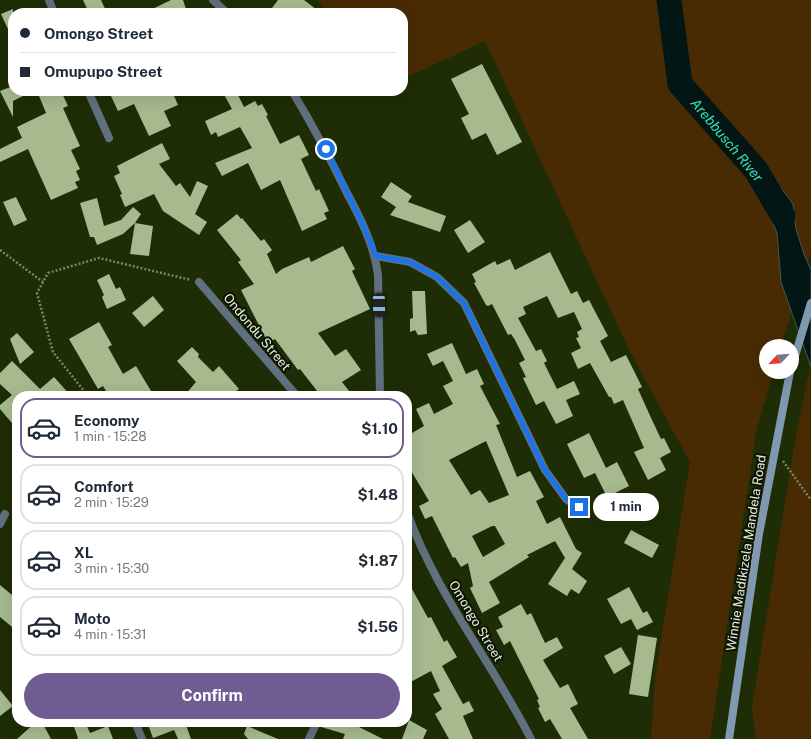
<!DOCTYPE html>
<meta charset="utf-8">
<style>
body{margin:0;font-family:"Public Sans",sans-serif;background:#f2f2f3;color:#1f2937;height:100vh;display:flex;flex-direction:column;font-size:15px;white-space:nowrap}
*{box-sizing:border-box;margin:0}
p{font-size:13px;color:#747a83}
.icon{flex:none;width:22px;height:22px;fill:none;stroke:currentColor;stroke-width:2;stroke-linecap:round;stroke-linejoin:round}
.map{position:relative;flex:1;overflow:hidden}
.details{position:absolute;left:12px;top:391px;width:400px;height:336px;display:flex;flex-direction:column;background:#fff;border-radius:16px;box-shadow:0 4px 16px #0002}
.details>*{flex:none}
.hud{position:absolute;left:8px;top:8px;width:400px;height:88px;border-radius:16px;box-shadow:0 4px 16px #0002;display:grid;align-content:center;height:88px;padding:0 12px;background:#fff}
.needle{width:26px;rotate:244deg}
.buttons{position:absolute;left:759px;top:339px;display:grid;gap:8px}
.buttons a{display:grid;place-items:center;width:40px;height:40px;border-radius:50%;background:#fff;box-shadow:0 4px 16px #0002;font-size:20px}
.end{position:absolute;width:18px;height:18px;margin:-9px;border:5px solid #1a73e8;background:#fff;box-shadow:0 0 0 2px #fff}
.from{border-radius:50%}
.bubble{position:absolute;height:28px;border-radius:14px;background:#fff;box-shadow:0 4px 16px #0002;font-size:13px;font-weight:700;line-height:28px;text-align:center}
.car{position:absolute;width:12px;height:24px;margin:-12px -6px;border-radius:5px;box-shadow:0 0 3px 1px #0007;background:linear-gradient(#222 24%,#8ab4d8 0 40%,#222 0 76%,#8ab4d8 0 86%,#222 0)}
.hud b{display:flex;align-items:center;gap:14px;height:38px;font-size:15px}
.hud b+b{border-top:1px solid #e0e1e3}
.hud i{width:10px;height:10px;background:#1f2937}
ul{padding:7px 0 0;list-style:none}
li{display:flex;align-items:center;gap:12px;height:60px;margin:0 8px 6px;padding:0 4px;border:2px solid #e0e1e3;border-radius:16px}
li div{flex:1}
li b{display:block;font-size:15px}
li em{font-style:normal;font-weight:700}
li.on{border-color:#6f5d91}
li>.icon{width:36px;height:36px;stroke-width:1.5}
.primary-button{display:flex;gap:8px;margin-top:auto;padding:8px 12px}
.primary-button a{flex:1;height:46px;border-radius:24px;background:#6f5d91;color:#fff;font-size:16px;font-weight:700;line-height:46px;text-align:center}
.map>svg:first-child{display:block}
.green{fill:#482b03}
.water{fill:#021715;stroke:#46584f}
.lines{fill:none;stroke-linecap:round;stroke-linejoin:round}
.river{stroke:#021715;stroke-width:25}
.building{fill:#a6ba8e;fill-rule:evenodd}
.path{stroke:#7a8767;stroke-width:2.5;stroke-dasharray:2 2;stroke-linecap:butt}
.lane{stroke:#61707e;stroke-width:8}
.street{stroke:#61707e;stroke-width:8}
.secondary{stroke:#8098b0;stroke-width:8}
.route{stroke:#1a73e8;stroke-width:5}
.labels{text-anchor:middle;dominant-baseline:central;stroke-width:4;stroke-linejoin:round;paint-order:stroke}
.street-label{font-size:13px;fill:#e4eed7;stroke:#0c1304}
.water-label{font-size:14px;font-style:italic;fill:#22e6d9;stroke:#0c1304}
</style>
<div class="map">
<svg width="811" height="739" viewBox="0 0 811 739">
<rect width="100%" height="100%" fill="#1e2d05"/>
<path class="green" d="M 317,0 L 811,0 L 811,252 L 781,346 L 766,346 L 766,372 L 773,372 L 756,433 L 710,739 L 651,739 L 655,677 L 690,462 L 629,350 L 485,41 L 403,79 L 403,13 L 329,13 Z
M 810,366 L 811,739 L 756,739 L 752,706 L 795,441 Z"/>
<path class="water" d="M 774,179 L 793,204 L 796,229 L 804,254 L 811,270 L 811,367 L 781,282 L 777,233 L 760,190 Z"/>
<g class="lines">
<path class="river" d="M 669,0 L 680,84 L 756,170 L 783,216"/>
</g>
<path class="building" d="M 83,0 L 101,0 L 107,13 L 89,13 Z
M 171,0 L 183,0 L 186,9 L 176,13 L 144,13 Z
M 278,0 L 304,0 L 321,13 L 279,13 L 272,8 Z
M 13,9 L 13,40 L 1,14 Z
M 482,64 L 522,142 L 497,155 L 486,133 L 472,140 L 461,118 L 469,114 L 451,79 Z
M 13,86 L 13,91 L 33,91 L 13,101 L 13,117 L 0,91 Z
M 37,91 L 61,91 L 68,106 L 63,108 L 80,146 L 71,150 L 80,169 L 76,171 L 80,180 L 75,182 L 78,188 L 51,200 L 28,149 L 0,162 L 0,149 L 22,138 L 17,127 L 46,113 Z
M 122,91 L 172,91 L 178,105 L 164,111 L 171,126 L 149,136 L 134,104 L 118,111 L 111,96 Z
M 222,91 L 236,91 L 244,107 L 255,101 L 258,106 L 262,104 L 268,115 L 266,116 L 280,144 L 299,135 L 309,155 L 301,159 L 316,191 L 319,189 L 329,211 L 324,213 L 327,219 L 302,231 L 280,180 L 261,190 L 248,163 L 222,176 L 215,163 L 252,148 L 240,127 L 218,137 L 216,132 L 211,135 L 205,121 L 232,109 Z
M 162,143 L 170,159 L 159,164 L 176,186 L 180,183 L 190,197 L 197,181 L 208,186 L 195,214 L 207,222 L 199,235 L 163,211 L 154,194 L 125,207 L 120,195 L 122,194 L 114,176 L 120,173 L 117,166 Z
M 391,182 L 412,196 L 408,202 L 446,216 L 440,232 L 390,215 L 396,207 L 381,197 Z
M 16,197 L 27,220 L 14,226 L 3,202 Z
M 97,198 L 104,226 L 121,220 L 133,207 L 141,214 L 135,223 L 123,234 L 97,245 L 94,237 L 90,237 L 80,203 Z
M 237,214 L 241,219 L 242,218 L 261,241 L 264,239 L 272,250 L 267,254 L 276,274 L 282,269 L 309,257 L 311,262 L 343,246 L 355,269 L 352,271 L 370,309 L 318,333 L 335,356 L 346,349 L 361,370 L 342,382 L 353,396 L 321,396 L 300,369 L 298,370 L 275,339 L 268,343 L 241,290 L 254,284 L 238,262 L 241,260 L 217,230 Z
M 470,220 L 485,242 L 468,253 L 454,230 Z
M 135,223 L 153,226 L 149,256 L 130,254 Z
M 550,252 L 571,294 L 577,291 L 583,303 L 589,300 L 608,336 L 600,341 L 611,362 L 626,355 L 642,387 L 638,389 L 652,420 L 661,439 L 664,438 L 671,452 L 660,458 L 666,470 L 648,480 L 634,452 L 644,448 L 623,400 L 614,404 L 611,397 L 609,397 L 590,363 L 578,369 L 571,353 L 581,348 L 576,338 L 579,337 L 577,332 L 582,329 L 574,312 L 558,318 L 547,296 L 523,307 L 526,314 L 518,318 L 536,351 L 541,349 L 547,361 L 544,363 L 557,389 L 574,381 L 580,394 L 566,400 L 573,416 L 556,424 L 544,401 L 536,405 L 523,378 L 526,377 L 519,363 L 525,360 L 515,340 L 511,334 L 508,335 L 492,304 L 488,306 L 486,305 L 474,283 L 476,282 L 472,274 L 495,261 L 497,265 L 510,259 L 515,270 Z
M 109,274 L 116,289 L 120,287 L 126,300 L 107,309 L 102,297 L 104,295 L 97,280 Z
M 412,291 L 425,291 L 427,334 L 418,335 L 415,330 L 410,332 L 410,319 L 413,318 Z
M 153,296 L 164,310 L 144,327 L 132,313 Z
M 99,322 L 112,345 L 108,347 L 123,374 L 136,366 L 154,396 L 109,396 L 103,386 L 98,389 L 69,339 Z
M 17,333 L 34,352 L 20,364 L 10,339 Z
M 452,343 L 466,374 L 477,369 L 484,384 L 480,386 L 500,424 L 496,425 L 517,477 L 530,471 L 544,497 L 536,501 L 547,524 L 560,517 L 576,549 L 582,553 L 572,569 L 587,581 L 579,594 L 571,589 L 567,596 L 548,584 L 565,558 L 555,541 L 527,555 L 529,557 L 489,582 L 500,603 L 482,613 L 470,588 L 473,586 L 468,563 L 461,567 L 455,557 L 453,558 L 432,516 L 425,519 L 419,506 L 429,501 L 407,464 L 407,436 L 424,426 L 416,409 L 429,403 L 434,414 L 453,404 L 443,386 L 453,381 L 443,361 L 433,366 L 427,354 ZM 486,441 L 509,495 L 489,503 L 480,490 L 471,495 L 449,460 ZM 492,526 L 495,526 L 505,544 L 483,557 L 472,536 Z
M 192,347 L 199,354 L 198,357 L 213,372 L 219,366 L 239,389 L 229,396 L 184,396 L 196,382 L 177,361 Z
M 12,361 L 40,389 L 54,377 L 71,396 L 17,396 L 17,429 L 0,409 L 0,405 L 12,395 L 0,384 L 0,373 Z
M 589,433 L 606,468 L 617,462 L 629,486 L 607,497 L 595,473 L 584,478 L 567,444 Z
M 631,530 L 659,545 L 652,558 L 624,543 Z
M 407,580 L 428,618 L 431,617 L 444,642 L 447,640 L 457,657 L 442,666 L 463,704 L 469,701 L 474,711 L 463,716 L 473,739 L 449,739 L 435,714 L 442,709 L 433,694 L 440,691 L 431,671 L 407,684 Z
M 0,585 L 17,599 L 17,631 L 0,617 Z
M 629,587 L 643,613 L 647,611 L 653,622 L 637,630 L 631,619 L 621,624 L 607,599 Z
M 521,604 L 527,615 L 531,613 L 545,643 L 557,637 L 563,648 L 543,660 L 560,688 L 568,684 L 578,704 L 570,708 L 588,739 L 562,739 L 550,719 L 545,722 L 538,708 L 540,707 L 537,700 L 539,699 L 510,641 L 504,645 L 496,630 L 503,627 L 498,617 Z
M 638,635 L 657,638 L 648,697 L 629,694 Z
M 621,647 L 631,664 L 614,674 L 604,656 Z
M 0,690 L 13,706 L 0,716 Z
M 409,720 L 427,730 L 423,739 L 402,739 Z
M 36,722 L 42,727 L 44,726 L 51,739 L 17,739 Z
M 85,722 L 90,733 L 108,726 L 113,739 L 77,739 L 78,738 L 74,727 Z
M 147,722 L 192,722 L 186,725 L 191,739 L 178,739 L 174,730 L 153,738 Z
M 322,722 L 349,722 L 383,739 L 343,739 L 345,734 L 321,727 Z
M 247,726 L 278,739 L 248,739 L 244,734 Z"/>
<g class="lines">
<path class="path" d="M 0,250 L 43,282
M 88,396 L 53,352 L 37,293 L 48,273 L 99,258 L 191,280
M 783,461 L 811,500"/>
<path class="lane" d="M 135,722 L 142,739"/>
<path class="street" d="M 49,0 L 54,13
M 213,0 L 227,13
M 88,91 L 109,138
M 292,91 C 312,124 330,158 347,193 C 361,219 374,245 378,275 L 380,396
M 376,256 L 410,262 L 437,277 L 464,303 L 545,470 L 566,499 L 579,507
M 199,282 L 297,396
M 407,512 C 436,594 492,662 531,739
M 0,524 L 5,514
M 309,739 L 317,722"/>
<path class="secondary" d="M 792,366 L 811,303
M 729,739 L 759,534 L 790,372"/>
</g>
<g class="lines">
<path class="route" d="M 326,149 L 363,225 L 376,256 L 410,262 L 437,277 L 464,303 L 545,470 L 566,499 L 579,507"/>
</g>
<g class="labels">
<g class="street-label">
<text transform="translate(257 332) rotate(50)">Ondondu Street</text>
<text transform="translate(746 553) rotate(-81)">Winnie Madikizela Mandela Road</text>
<text transform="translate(476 621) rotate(59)">Omongo Street</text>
</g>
<g class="water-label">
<text transform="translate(727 140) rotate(50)">Arebbusch River</text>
</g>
</g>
</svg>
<div class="buttons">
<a><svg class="needle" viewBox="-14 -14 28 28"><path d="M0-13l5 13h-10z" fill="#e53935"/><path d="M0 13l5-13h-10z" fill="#747a83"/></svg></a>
</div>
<i class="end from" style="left:326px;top:149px"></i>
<i class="end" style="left:579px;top:507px"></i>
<div class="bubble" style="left:593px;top:493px;width:66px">1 min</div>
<i class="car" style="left:379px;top:305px;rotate:179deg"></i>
<div class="hud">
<b><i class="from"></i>Omongo Street</b>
<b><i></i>Omupupo Street</b>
</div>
<section class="details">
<ul>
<li class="on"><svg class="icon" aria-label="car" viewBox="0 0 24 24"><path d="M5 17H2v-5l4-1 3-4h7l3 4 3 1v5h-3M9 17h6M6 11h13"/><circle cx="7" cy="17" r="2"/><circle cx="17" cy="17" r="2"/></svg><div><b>Economy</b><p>1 min · 15:28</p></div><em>$1.10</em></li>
<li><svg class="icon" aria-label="car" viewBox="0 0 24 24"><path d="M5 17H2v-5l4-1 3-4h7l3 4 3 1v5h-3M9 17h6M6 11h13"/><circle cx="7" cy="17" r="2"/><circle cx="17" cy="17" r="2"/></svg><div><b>Comfort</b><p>2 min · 15:29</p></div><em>$1.48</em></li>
<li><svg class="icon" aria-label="car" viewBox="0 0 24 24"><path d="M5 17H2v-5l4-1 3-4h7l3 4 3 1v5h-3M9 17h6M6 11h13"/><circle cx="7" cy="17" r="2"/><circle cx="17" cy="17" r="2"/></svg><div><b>XL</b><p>3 min · 15:30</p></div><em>$1.87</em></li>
<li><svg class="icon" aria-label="car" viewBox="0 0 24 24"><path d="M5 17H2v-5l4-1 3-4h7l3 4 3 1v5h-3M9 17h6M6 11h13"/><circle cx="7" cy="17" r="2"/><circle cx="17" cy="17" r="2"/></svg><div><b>Moto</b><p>4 min · 15:31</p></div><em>$1.56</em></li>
</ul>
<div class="primary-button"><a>Confirm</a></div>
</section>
</div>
